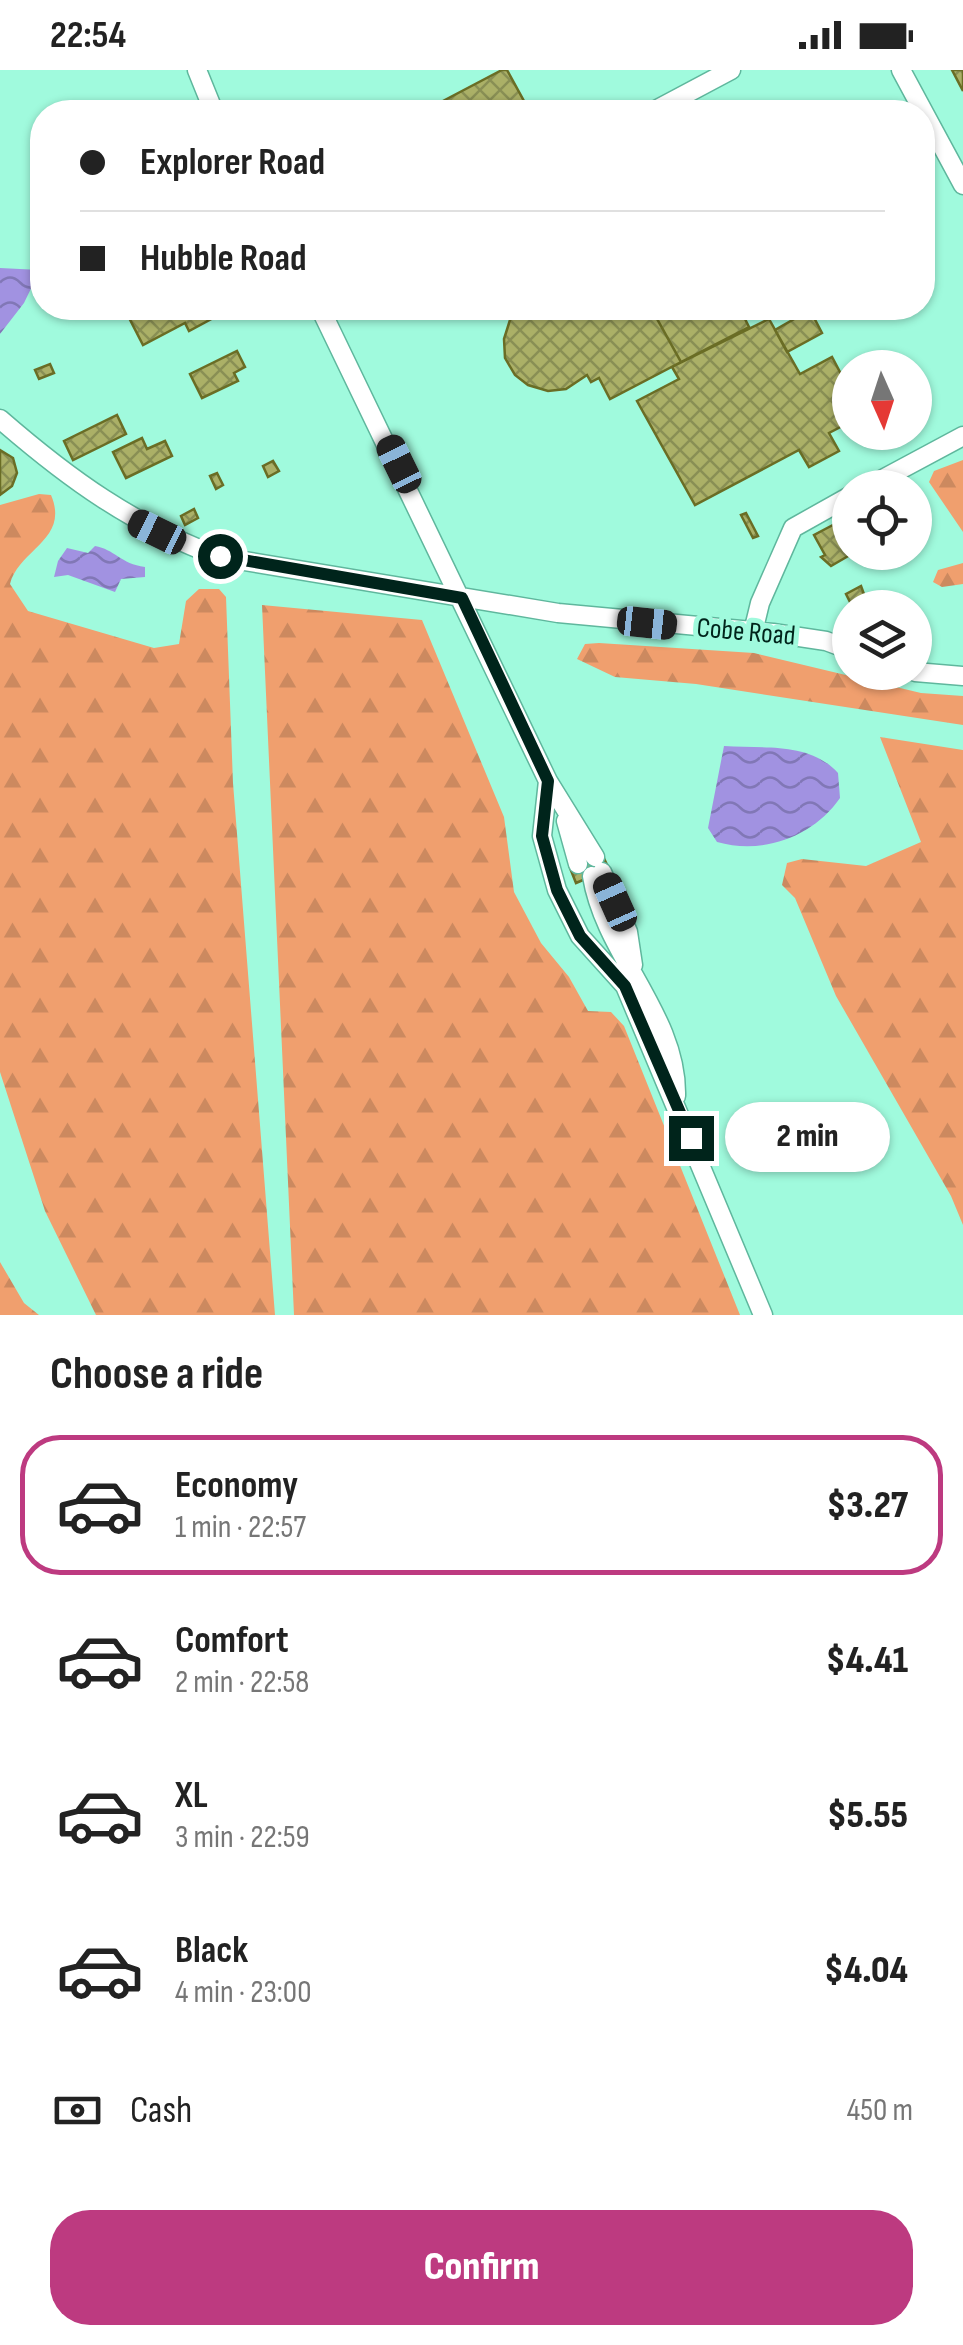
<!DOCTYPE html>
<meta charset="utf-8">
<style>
body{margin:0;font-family:"Sofia Sans Condensed",sans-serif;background:#f2f2f2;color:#222;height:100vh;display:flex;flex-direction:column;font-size:38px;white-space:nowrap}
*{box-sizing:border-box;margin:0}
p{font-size:32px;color:#767676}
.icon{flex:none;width:55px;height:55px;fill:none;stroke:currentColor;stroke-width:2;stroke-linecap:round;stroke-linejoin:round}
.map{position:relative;height:1245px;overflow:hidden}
.sheet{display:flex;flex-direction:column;background:#fff;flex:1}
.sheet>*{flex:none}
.banner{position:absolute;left:30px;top:30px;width:905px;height:220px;border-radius:40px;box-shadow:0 2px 8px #0004;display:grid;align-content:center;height:220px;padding:0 50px;background:#fff}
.needle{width:65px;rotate:177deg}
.buttons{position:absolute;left:832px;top:280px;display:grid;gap:20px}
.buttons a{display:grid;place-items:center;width:100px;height:100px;border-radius:50%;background:#fff;box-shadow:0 2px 8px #0004;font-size:50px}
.end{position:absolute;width:45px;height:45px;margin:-22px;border:12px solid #00241b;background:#fff;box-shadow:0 0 0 5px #fff}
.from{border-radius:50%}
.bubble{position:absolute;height:70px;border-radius:35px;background:#fff;box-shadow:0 2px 8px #0004;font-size:32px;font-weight:800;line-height:70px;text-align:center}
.car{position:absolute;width:30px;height:60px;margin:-30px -15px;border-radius:12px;box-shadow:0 0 8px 2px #0007;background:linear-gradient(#222 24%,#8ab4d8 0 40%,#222 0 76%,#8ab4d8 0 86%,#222 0)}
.banner b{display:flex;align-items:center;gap:35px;height:95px;font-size:38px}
.banner b+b{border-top:2px solid #e0e0e0}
.banner i{width:25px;height:25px;background:#222}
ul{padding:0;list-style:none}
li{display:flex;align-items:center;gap:30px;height:140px;margin:0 20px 15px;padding:0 30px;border:5px solid transparent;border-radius:40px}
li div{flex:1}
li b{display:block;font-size:38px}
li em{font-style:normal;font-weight:800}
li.active{border-color:#bd3a80}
li>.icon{width:90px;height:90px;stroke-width:1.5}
h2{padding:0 50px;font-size:45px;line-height:120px}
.pay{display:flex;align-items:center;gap:25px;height:110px;padding:0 50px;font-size:38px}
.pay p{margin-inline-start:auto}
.button{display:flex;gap:20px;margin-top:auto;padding:20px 50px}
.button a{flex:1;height:115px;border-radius:40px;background:#bd3a80;color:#fff;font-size:40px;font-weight:800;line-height:115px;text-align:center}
.status{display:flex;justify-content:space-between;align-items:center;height:70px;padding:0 50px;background:#fff;direction:ltr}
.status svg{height:28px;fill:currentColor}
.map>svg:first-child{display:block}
.forest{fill:url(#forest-firs)}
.water{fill:url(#water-waves)}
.building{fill:url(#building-cross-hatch);stroke:#6a6d25;stroke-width:2.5}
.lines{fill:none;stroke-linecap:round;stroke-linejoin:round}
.minor-casing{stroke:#5fb79d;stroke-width:21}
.minor{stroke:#fff;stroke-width:18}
.route{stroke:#00241b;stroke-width:12}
.labels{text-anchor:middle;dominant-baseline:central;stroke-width:10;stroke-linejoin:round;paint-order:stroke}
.street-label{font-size:28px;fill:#00241b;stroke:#a0fadd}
</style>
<div class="status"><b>22:54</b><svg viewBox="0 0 49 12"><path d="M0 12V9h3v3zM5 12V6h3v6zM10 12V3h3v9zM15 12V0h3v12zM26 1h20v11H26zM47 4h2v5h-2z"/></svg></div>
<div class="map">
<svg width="963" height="1245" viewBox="0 0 963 1245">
<defs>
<pattern id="forest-firs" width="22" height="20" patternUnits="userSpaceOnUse" patternTransform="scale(2.5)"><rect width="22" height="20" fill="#f09f6e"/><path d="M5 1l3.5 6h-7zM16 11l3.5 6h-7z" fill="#cc895f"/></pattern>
<pattern id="water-waves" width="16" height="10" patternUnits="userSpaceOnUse" patternTransform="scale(2.5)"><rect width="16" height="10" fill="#a192e1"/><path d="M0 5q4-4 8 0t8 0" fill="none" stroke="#8177b6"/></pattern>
<pattern id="building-cross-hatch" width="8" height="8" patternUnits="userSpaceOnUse" patternTransform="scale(2.5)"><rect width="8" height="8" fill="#abb067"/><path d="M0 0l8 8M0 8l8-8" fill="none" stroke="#898f54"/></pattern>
</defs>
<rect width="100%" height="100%" fill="#a0fadd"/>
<path class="forest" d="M 963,390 L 963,462 L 929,412 L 934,401 Z
M 39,424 L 51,425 C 70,470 19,479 10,514 L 28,541 L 154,578 L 179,574 L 186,531 L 199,519 L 219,519 L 226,527 L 233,713 L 275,1245 L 96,1245 L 45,1141 L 0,1002 L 0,435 Z
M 963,493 L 963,514 L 942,517 L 933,512 L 938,500 Z
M 262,535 L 422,550 L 504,747 L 514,822 L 541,873 L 569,907 L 588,941 L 611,942 L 624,956 L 740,1245 L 294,1245 Z
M 599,573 L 754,583 L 921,623 L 963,626 L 963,655 L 696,614 L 615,607 L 577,589 L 585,574 Z
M 880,667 L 963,680 L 963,1155 L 951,1126 L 836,926 L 795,828 L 782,815 L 787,793 L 802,789 L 866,796 L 921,772 Z
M 0,1192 L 24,1233 L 39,1245 L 0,1245 Z"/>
<path class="water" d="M 0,198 L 40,200 L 24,233 L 0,264 Z
M 95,476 C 114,479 121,494 145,497 L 145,507 L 121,509 L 115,522 L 68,505 L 54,507 L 58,491 L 67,478 L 88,483 Z
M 724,676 C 763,679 809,671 838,703 L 840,728 C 813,767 763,785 717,772 L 708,758 Z"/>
<path class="building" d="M 502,0 L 507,0 L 530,42 L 422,42 Z
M 952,0 L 963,0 L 963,21 Z
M 124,238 L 227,238 L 228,240 L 189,261 L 185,253 L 143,275 Z
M 521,238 L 651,238 L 681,292 L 610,329 L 599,308 L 591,312 L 587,305 L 566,319 L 548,321 L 528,315 L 515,305 L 505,288 L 504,269 L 510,250 Z
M 651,238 L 712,238 L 717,248 L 740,239 L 749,257 L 681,292 Z
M 712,238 L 738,238 L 717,248 Z
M 810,240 L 822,263 L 787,282 L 775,260 Z
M 769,249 L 800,304 L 832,287 L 850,321 L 850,352 L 829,363 L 839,381 L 809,397 L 799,380 L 695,435 L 637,331 L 679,309 L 672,297 Z
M 237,281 L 245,297 L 234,303 L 238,311 L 202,328 L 190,304 Z
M 50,294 L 54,303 L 39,309 L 35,300 Z
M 117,345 L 126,364 L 73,390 L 64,371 Z
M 142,368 L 147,379 L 165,371 L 172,386 L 126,408 L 113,382 Z
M 0,380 L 13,388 L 17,403 L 12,416 L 0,425 Z
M 273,391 L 279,401 L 268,407 L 263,396 Z
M 217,403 L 223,415 L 216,419 L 210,406 Z
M 194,439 L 198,448 L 185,455 L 181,446 Z
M 746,443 L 758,466 L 753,468 L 741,445 Z
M 850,446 L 850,482 L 855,482 L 831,496 L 821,487 L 825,485 L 814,465 Z
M 861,516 L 869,538 L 853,538 L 846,524 Z
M 602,784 L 609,799 L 576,813 L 570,798 Z"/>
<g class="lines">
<g class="minor-casing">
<path id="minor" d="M 197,0 L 214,42
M 901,0 L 963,115
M 652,42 L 731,0
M 320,238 L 548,711 L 595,787
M 0,349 C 69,409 134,456 220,487 L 558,543 L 773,563 L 826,571 L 850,580
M 866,418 L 963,366
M 753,562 L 760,533 L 793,458 L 850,426
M 915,602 L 963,606
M 548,711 L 542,766 L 557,820 L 580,866 L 625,916 L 763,1245
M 566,751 L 578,794
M 602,802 L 628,862 L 633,895
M 592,806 C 605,885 678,946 676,1026"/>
</g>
<use href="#minor" class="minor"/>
</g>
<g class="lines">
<path class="route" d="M 220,486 L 462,528 L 548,711 L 542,766 L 557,820 L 580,866 L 625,916 L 691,1068"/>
</g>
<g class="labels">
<g class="street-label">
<text transform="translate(746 562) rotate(5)">Cobe Road</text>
</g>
</g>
</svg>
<div class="buttons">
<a><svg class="needle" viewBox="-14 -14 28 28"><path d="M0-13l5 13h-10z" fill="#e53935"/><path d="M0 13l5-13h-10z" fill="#767676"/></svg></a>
<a><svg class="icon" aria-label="locate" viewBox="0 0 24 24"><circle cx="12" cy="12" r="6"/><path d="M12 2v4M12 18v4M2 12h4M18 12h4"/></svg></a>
<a><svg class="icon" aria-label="layers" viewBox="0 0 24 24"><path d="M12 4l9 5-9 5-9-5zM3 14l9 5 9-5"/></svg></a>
</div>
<i class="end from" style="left:220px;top:486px"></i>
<i class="end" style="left:691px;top:1068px"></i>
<div class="bubble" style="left:725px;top:1032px;width:165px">2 min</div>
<i class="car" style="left:399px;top:394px;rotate:334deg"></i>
<i class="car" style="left:157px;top:462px;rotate:296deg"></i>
<i class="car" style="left:647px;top:553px;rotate:96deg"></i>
<i class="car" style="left:615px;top:832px;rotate:336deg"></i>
<div class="banner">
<b><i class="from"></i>Explorer Road</b>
<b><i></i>Hubble Road</b>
</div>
</div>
<section class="sheet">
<h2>Choose a ride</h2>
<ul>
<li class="active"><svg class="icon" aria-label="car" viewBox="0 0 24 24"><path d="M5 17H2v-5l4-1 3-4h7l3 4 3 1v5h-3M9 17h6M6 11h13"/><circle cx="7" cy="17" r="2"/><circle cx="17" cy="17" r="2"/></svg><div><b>Economy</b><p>1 min · 22:57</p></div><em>$3.27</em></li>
<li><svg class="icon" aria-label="car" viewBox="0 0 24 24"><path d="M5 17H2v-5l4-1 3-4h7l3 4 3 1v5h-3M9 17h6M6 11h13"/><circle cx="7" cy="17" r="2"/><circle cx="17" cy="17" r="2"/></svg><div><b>Comfort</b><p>2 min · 22:58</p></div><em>$4.41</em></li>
<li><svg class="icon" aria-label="car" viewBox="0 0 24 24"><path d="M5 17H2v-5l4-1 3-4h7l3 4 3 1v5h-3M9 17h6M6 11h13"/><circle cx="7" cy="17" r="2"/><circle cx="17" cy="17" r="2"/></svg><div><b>XL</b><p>3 min · 22:59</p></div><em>$5.55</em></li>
<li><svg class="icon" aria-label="car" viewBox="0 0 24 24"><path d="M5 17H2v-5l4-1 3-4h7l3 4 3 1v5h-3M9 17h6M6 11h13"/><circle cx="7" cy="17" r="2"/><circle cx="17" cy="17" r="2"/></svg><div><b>Black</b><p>4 min · 23:00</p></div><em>$4.04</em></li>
</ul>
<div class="pay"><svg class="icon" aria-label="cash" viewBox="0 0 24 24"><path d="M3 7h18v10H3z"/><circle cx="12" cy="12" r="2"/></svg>Cash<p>450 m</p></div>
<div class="button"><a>Confirm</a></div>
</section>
